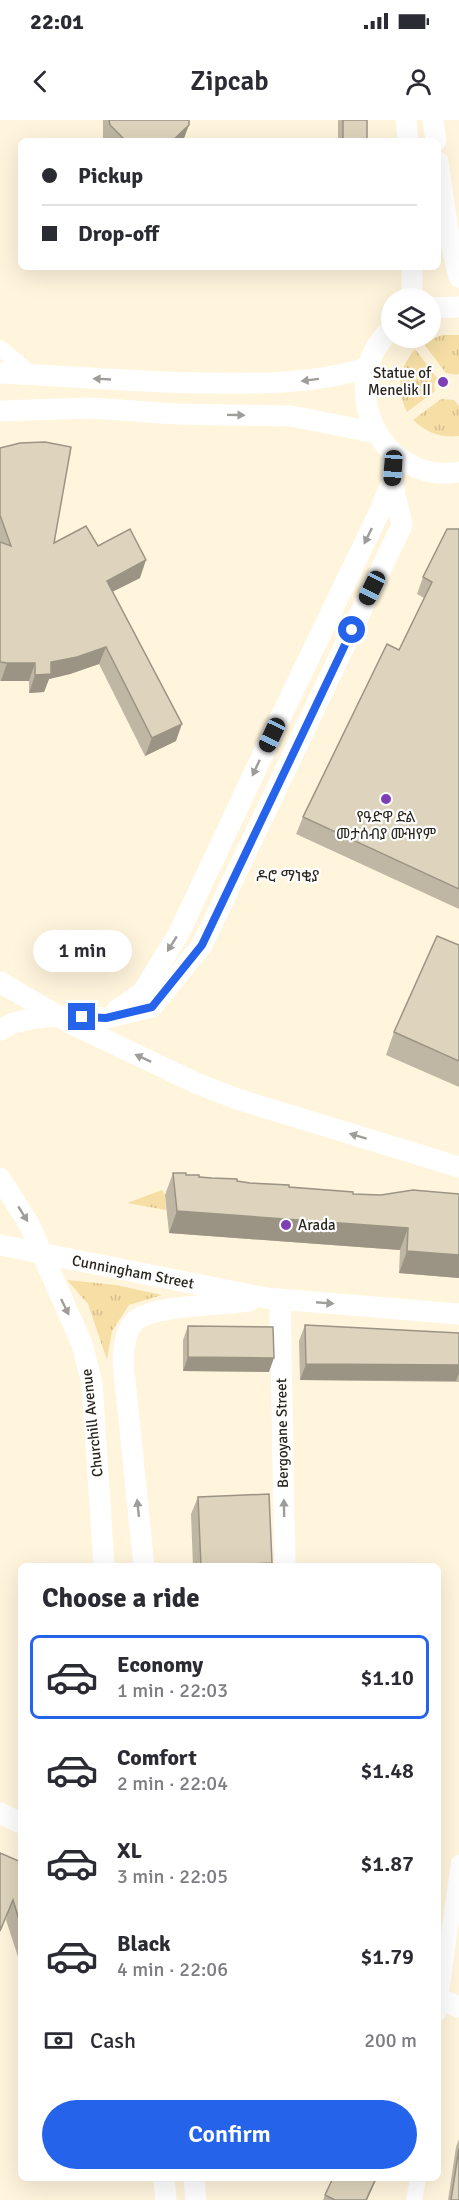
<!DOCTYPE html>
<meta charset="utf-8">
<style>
body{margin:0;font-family:Signika,"Noto Sans Ethiopic",sans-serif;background:#f2f2f3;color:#2b2b33;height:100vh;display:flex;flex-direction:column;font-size:22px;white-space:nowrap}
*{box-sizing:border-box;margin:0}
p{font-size:20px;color:#7c7c81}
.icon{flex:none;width:33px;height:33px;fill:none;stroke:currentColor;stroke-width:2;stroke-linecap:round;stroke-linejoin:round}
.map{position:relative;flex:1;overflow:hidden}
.side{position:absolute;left:18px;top:1443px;width:423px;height:618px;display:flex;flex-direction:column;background:#fff;border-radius:9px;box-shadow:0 6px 24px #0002}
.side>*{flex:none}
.banner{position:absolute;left:18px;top:18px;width:423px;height:132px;border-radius:9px;box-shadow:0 6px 24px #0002;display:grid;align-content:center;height:132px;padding:0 24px;background:#fff}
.fabs{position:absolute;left:381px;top:168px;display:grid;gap:12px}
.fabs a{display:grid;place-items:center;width:60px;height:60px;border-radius:50%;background:#fff;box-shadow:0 6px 24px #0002;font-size:30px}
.end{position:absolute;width:27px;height:27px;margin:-14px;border:8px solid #2563eb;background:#fff;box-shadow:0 0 0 3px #fff}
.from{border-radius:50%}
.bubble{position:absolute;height:42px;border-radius:21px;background:#fff;box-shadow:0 6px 24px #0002;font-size:20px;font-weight:600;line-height:42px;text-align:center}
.car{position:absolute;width:18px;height:36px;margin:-18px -9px;border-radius:8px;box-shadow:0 0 4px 2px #0007;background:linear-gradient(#222 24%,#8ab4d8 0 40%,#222 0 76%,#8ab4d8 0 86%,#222 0)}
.banner b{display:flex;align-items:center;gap:21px;height:57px;font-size:22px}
.banner b+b{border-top:2px solid #e1e1e2}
.banner i{width:15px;height:15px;background:#2b2b33}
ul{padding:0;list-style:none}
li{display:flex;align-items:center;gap:18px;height:84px;margin:0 12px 9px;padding:0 12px;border:3px solid transparent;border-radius:9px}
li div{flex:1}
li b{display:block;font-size:22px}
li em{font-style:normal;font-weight:600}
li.active{border-color:#2563eb}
li>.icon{width:54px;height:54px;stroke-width:1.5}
h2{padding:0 24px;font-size:27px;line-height:72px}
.pay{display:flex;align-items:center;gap:15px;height:66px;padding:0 24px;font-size:22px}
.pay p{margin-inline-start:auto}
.primary-button{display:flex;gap:12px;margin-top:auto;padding:12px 24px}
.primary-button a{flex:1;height:69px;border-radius:36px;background:#2563eb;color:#fff;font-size:24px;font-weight:600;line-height:69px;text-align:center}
.status{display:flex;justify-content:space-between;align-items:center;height:42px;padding:0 30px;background:#fff;direction:ltr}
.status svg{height:16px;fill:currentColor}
header{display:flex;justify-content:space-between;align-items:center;height:78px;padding:0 24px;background:#fff;font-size:27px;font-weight:600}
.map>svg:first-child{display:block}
.grass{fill:url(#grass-tufts)}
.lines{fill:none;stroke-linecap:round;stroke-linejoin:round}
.minor{stroke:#fff;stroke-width:16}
.major{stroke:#fff;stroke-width:21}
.wall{fill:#bfb6a3}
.shaded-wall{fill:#9b9484}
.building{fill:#ded4bd;stroke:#9b9484;stroke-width:1.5}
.oneway{fill:#9f9d99}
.route{stroke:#2563eb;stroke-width:8}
.poi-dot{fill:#7f3fb4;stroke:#fff;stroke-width:2}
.labels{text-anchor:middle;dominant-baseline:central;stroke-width:4.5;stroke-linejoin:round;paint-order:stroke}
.poi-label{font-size:15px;fill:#29261d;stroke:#fff;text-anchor:end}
.street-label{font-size:15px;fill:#29261d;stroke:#fff}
.neighbourhood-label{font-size:16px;fill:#29261d;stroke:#fff}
</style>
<div class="status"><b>22:01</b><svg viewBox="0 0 49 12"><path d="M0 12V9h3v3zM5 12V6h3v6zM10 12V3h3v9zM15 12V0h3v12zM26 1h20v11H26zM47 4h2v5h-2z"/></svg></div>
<header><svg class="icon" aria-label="back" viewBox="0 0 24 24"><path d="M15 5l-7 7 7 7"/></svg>Zipcab<svg class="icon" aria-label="person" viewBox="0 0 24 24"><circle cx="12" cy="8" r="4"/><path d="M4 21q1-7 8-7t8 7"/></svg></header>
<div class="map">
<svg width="459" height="2080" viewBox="0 0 459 2080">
<defs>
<pattern id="grass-tufts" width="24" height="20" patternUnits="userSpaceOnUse" patternTransform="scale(1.5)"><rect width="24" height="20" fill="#f6dea5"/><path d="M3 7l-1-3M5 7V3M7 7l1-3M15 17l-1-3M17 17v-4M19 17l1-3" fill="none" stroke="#d3be8e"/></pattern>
</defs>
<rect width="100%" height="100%" fill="#fff5dd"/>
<path class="grass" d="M 442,215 L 459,215 L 459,253 L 457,255 L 446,253 L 423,223 Z
M 415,229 L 437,258 L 434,264 L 435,271 L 407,292 C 396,270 399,248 415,229 Z
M 441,279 L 454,280 L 459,286 L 459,316 C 441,318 427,313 413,300 Z
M 162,1070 L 165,1075 L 166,1090 L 127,1083 Z
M 67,1160 L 116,1165 L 162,1175 L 129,1185 L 112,1211 L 107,1240 L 88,1184 Z"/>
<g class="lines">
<path class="minor" d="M 0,228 L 31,254
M 438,1893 L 459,1743
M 414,2080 L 418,2058"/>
<path class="major" d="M 406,0 L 408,21
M 433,0 L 436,21
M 438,42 L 448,110 L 459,157
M 412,178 L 412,147
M 430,188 L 459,187
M 392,208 C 333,263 379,365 459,352
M 0,253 C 68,256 135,262 203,263 C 259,264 313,264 367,248
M 0,291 L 90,288 L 177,294 L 291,296 L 377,313
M 0,862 L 72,904 L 196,963 L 237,979 L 459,1047
M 117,890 L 142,873 L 178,815 L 272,615 L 378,395 L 392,362
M 0,910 L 13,903 L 35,898 L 58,896 L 106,898 L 152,887 L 202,825 L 402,405 L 392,362 L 393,333
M 0,1058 L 29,1104 L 82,1224 L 92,1263 L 104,1446
M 0,1125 L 266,1178 L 459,1194
M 280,1179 L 285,1446
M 144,1446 L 124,1251 C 123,1235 123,1215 134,1202 C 151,1184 223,1186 249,1181
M 0,1693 L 21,1703
M 438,1878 L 459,1887
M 164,2058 L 166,2080
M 194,2058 L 196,2080"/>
</g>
<path class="wall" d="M 103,0 L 189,0 L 183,21 L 103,21 Z
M 338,0 L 367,0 L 367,21 L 338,21 Z
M 0,328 L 54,423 L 98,426 L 140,458 L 112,472 L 176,621 L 145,636 L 99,544 L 70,554 L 49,559 L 44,572 L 29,573 L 29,561 L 0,561 Z
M 459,409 L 459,789 L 296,714 L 303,697 L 399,530 L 424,478 L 417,474 L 423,457 Z
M 459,825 L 459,967 L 386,935 L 394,912 Z
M 173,1053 L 250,1063 L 353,1074 L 381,1075 L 459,1074 L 459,1158 L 399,1153 L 400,1130 L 169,1113 L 165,1075 Z
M 305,1205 L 459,1213 L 459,1262 L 300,1260 L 299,1221 Z
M 188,1206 L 269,1252 L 183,1251 L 183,1220 Z
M 198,1377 L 271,1446 L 193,1446 L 191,1394 Z
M 21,1742 L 21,1846 L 6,1800 Z
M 459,2019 L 459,2080 L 448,2080 L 456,2027 Z
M 325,2075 L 367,2080 L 323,2080 Z"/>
<path class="shaded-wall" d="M 189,5 L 183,21 L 172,21 Z
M 146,440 L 140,458 L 100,478 L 107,461 Z
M 106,527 L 99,544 L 70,554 L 49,559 L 44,572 L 29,573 L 35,555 L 51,542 Z
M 7,543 L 35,543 L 29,561 L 1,561 Z
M 182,604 L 176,621 L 145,636 L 152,618 Z
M 177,1091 L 408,1108 L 400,1130 L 169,1113 Z
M 407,1131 L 459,1135 L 459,1158 L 399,1153 Z
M 188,1237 L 274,1238 L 269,1252 L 183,1251 Z
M 306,1244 L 459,1245 L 459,1253 L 456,1261 L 300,1260 Z
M 272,1443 L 271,1446 L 200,1446 Z
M 376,2058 L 377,2058 L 367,2080 L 366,2080 Z"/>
<path class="building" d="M 109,0 L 189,0 L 189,5 L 172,21 L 126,21 L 110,5 Z
M 343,0 L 367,0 L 367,21 L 343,21 Z
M 45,322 L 71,327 L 54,423 L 86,406 L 98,426 L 130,409 L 146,440 L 107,461 L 182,604 L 152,618 L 106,527 L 77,537 L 51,542 L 51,554 L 35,555 L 35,543 L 7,543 L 0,542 L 0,422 L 11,426 L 0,395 L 0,328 L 20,323 Z
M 447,409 L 459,409 L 459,769 L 303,697 L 387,524 L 399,530 L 432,462 L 423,457 Z
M 437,816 L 459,825 L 459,941 L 394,912 Z
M 173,1053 L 186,1053 L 186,1055 L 199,1055 L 199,1057 L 212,1058 L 237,1059 L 237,1061 L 250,1063 L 289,1065 L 289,1067 L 353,1072 L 353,1074 L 381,1075 L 413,1070 L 459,1074 L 459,1135 L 407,1131 L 408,1108 L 177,1091 Z
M 305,1205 L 459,1213 L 459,1245 L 306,1244 Z
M 188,1206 L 273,1207 L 274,1238 L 188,1237 Z
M 269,1374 L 272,1443 L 201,1446 L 198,1377 Z
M 0,1733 L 21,1742 L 21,1806 L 13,1780 L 0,1811 Z
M 459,2028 L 459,2080 L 451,2080 Z
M 333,2058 L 376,2058 L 366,2080 L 335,2080 L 325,2075 Z"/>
<defs><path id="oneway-solid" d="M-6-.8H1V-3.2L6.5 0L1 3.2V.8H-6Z" transform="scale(1.5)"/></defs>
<g class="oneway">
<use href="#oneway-solid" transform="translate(102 259) rotate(-177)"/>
<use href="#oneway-solid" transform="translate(310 260) rotate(173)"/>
<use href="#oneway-solid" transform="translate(236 295) rotate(1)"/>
<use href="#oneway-solid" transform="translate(368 416) rotate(116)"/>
<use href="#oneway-solid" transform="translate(256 648) rotate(115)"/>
<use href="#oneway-solid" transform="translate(172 824) rotate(122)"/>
<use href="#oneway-solid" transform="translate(143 938) rotate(-155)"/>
<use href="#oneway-solid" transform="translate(358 1016) rotate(-163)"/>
<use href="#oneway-solid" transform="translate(23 1094) rotate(58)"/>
<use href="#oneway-solid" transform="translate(325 1183) rotate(5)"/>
<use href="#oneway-solid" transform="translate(65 1187) rotate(64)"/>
<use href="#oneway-solid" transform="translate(138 1388) rotate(-96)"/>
<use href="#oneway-solid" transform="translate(284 1388) rotate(-91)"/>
</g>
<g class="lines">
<path class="route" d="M 82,897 L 106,898 L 152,887 L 202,825 L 352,510"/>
</g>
<g class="poi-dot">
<circle cx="443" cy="262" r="6"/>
<circle cx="386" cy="679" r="6"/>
<circle cx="286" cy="1105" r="6"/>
</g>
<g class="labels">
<g class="poi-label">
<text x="431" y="253">Statue of<tspan x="431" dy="17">Menelik II</tspan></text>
<text x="386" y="697" text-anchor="middle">የዓድዋ ድል<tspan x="386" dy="17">መታሰብያ ሙዝየም</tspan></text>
<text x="298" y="1105" text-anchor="start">Arada</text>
</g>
<g class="street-label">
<text transform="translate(133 1152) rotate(11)">Cunningham Street</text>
<text transform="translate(92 1303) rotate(-96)">Churchill Avenue</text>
<text transform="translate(282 1313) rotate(-91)">Bergoyane Street</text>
</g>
<g class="neighbourhood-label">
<text x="288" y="756">ዶሮ ማነቂያ</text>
</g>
</g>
</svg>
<div class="fabs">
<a><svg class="icon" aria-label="layers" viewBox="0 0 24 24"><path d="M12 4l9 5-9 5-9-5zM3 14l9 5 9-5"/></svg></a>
</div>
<i class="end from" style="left:352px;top:510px"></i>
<i class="end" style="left:82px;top:897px"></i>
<div class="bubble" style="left:33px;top:810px;width:99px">1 min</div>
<i class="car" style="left:393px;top:348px;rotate:184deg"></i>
<i class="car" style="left:372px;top:468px;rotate:206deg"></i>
<i class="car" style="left:272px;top:615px;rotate:205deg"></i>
<div class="banner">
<b><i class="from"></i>Pickup</b>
<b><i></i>Drop-off</b>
</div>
<section class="side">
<h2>Choose a ride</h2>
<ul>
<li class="active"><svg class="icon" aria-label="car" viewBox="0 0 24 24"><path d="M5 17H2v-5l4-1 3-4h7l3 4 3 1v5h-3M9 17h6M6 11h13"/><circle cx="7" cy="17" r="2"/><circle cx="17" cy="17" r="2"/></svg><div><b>Economy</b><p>1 min · 22:03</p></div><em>$1.10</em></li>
<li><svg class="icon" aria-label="car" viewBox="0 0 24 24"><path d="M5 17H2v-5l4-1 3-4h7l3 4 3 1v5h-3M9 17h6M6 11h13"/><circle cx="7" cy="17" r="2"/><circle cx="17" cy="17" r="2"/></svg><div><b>Comfort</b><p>2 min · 22:04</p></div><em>$1.48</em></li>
<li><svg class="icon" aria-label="car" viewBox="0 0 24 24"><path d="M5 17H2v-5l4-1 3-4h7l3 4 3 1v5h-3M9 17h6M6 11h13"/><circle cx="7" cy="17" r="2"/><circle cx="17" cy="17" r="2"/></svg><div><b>XL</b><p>3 min · 22:05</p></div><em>$1.87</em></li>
<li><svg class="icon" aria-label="car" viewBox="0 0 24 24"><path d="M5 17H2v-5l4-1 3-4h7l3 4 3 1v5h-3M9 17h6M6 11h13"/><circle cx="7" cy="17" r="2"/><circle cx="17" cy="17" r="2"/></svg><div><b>Black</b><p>4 min · 22:06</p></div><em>$1.79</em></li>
</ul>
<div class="pay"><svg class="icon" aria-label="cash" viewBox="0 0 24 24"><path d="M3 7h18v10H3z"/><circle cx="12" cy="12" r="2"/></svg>Cash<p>200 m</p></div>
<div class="primary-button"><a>Confirm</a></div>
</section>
</div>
